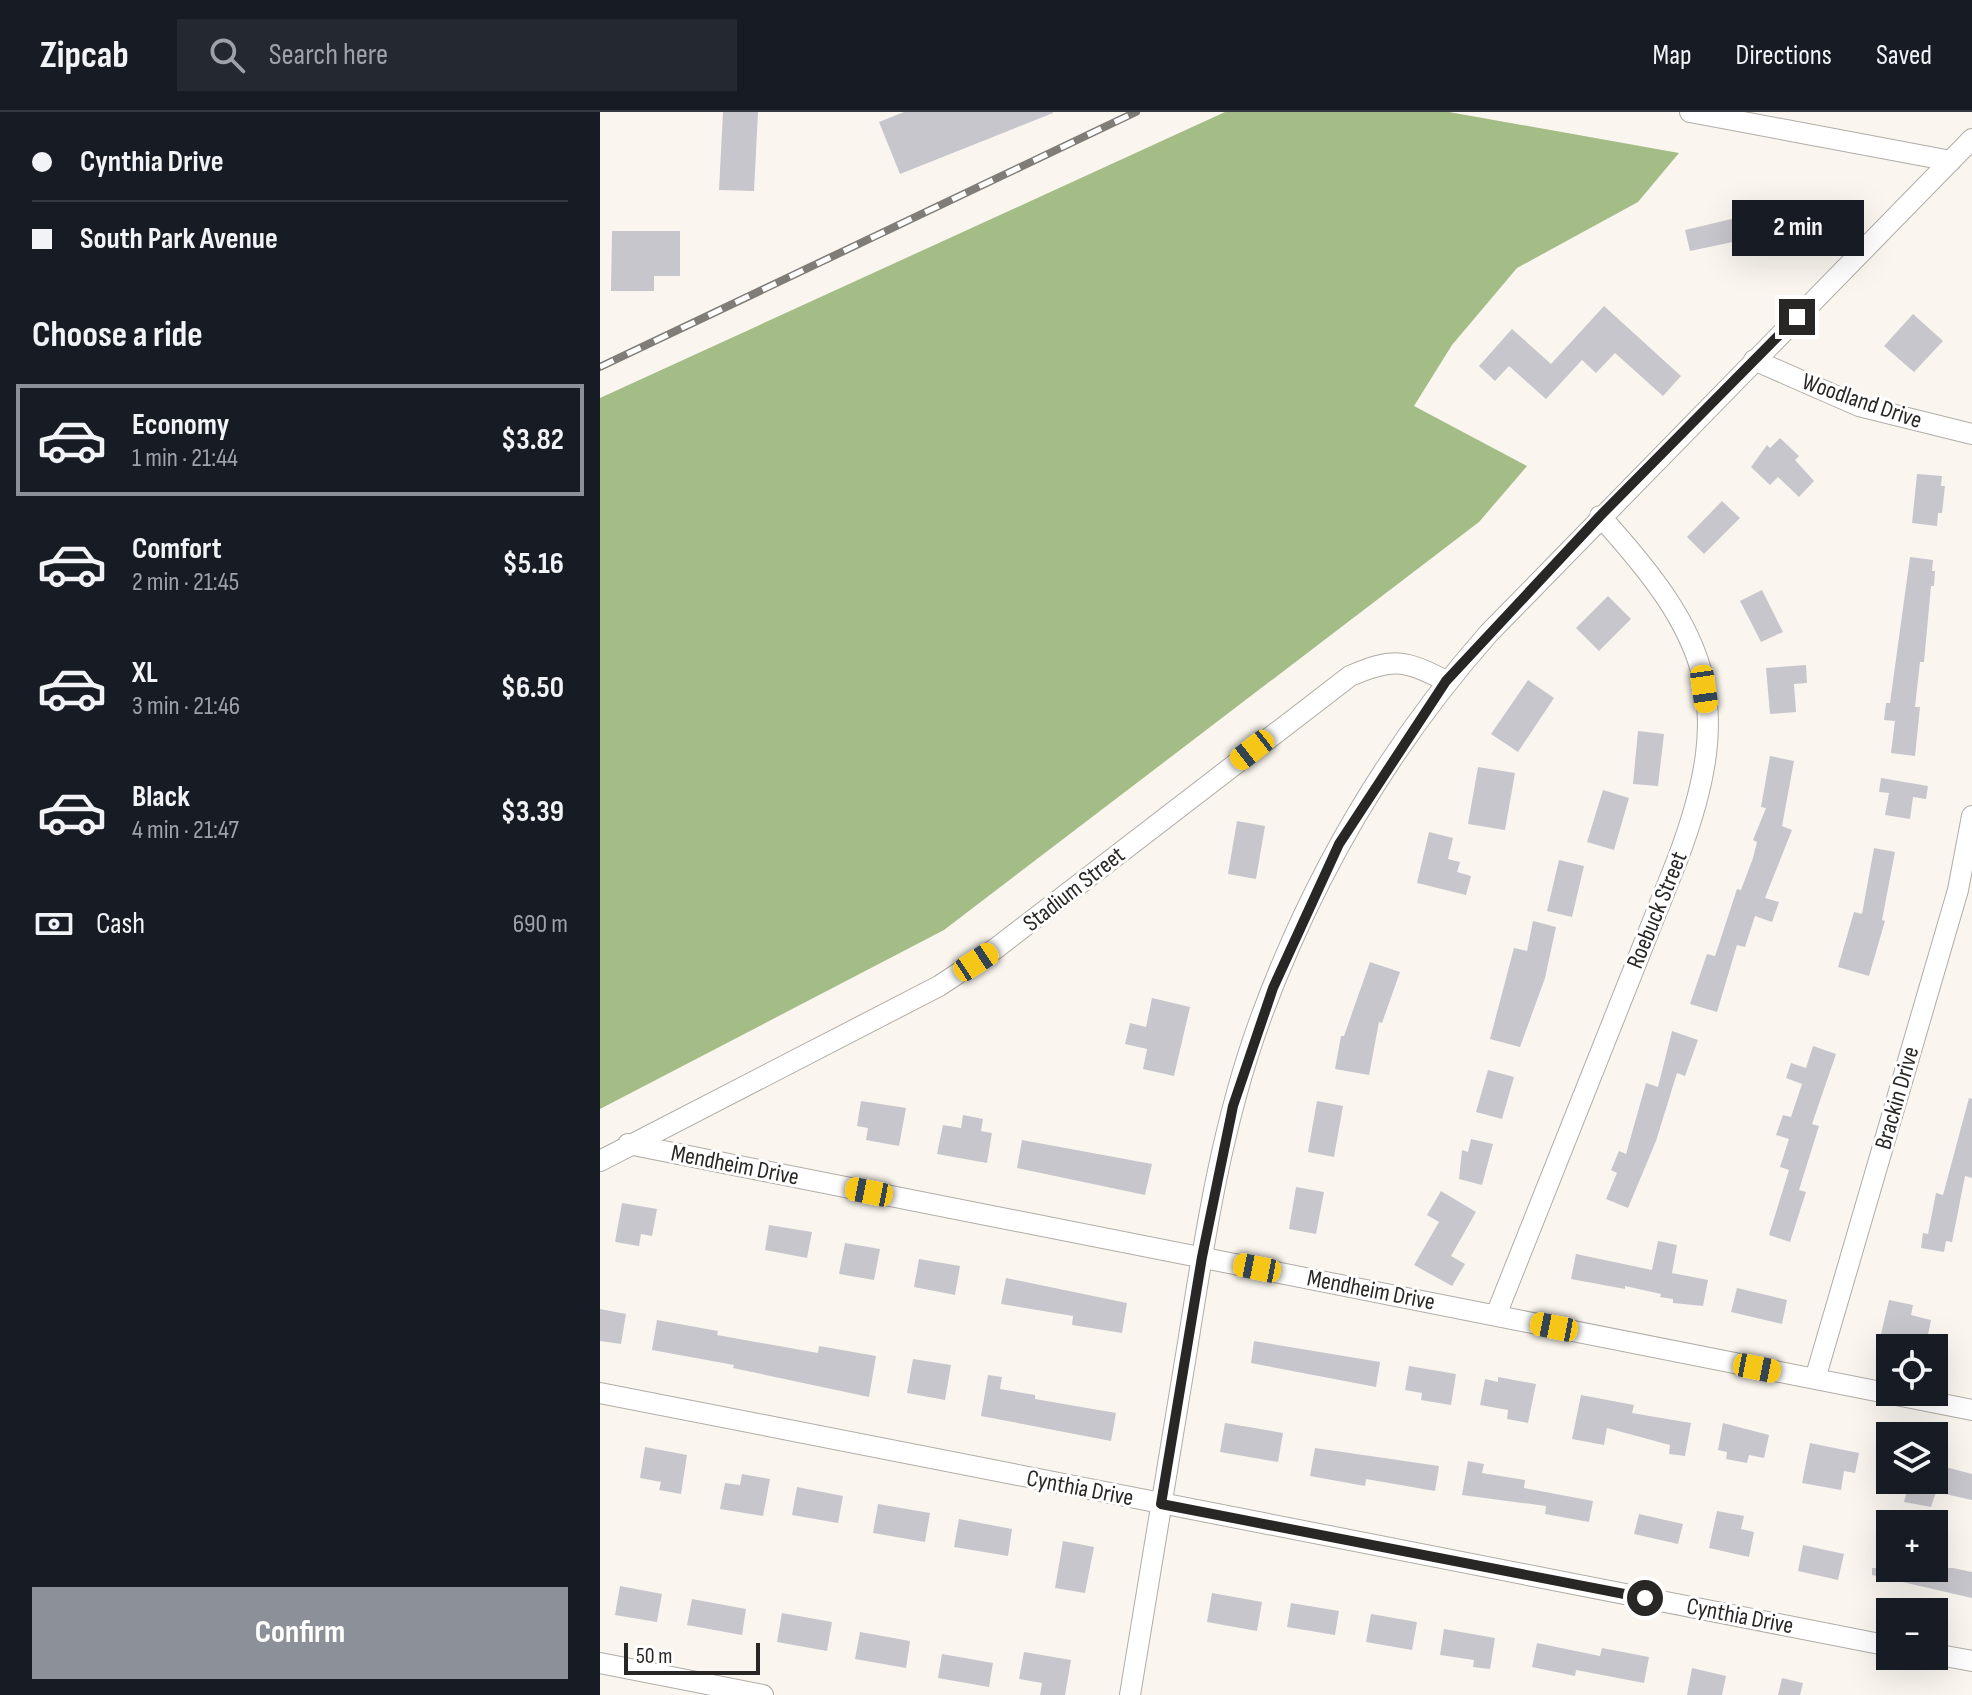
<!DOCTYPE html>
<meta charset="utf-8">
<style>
body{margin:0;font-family:"Sofia Sans Condensed",sans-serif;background:#242831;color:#f1f3f6;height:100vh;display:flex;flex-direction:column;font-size:30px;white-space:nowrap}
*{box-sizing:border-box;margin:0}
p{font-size:26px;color:#9ea1a6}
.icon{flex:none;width:44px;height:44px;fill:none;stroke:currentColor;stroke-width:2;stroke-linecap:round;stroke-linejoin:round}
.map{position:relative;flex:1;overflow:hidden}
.sheet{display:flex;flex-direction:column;background:#171b24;width:600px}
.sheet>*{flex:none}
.guide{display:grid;align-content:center;height:176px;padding:0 32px;background:#171b24}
.buttons{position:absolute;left:1276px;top:1222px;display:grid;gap:16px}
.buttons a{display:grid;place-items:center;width:72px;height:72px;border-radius:0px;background:#171b24;box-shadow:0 8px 32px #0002;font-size:40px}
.scale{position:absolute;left:24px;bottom:20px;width:136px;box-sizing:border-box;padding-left:8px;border:4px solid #292725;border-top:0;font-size:22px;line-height:28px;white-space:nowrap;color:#292725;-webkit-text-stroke:6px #fff;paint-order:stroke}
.end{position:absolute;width:36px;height:36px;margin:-18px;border:10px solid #292725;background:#fff;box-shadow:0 0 0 4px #fff}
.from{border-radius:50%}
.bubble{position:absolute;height:56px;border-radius:0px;background:#171b24;box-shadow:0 8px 32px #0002;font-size:26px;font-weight:700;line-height:56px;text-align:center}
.car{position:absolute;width:24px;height:48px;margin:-24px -12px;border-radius:10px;box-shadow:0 0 6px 2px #0007;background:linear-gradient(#f5c518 24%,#345 0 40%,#f5c518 0 76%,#345 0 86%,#f5c518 0)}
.guide b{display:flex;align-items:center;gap:28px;height:76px;font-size:30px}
.guide b+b{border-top:2px solid #363941}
.guide i{width:20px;height:20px;background:#f1f3f6}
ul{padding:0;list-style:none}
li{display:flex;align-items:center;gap:24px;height:112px;margin:0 16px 12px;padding:0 16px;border:4px solid transparent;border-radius:0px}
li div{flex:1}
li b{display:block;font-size:30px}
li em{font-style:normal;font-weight:700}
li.selected{border-color:#8c9099}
li>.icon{width:72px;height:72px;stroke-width:1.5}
h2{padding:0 32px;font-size:36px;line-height:96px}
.pay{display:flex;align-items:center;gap:20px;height:88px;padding:0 32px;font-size:30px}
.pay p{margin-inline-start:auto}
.cta{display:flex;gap:16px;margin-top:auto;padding:16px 32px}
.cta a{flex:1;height:92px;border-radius:0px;background:#8c9099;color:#fff;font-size:32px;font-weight:700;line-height:92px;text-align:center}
header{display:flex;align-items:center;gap:48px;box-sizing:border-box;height:112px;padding:0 40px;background:#171b24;border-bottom:2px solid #363941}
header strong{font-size:38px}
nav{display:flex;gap:44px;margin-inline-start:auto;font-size:28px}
.search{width:560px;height:72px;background:#242831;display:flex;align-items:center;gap:20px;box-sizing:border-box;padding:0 28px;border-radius:0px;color:#9ea1a6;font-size:30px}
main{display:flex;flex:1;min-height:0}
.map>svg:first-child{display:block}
.forest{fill:#a4bc86}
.building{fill:#c7c6cd}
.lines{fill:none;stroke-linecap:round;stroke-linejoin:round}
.minor-casing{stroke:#b0aca6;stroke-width:22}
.minor{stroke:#fff;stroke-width:20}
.rail-casing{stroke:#807d79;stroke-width:8}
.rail{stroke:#fff;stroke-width:5;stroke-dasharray:15;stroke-linecap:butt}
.route{stroke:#292725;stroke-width:10}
.labels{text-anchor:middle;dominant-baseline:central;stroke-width:6;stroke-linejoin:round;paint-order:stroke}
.street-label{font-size:24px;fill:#292725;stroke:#fff}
</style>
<header>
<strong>Zipcab</strong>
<div class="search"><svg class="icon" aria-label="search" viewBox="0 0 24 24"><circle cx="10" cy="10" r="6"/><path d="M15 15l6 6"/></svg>Search here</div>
<nav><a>Map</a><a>Directions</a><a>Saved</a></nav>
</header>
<main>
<section class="sheet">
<div class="guide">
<b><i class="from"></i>Cynthia Drive</b>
<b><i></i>South Park Avenue</b>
</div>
<h2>Choose a ride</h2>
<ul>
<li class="selected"><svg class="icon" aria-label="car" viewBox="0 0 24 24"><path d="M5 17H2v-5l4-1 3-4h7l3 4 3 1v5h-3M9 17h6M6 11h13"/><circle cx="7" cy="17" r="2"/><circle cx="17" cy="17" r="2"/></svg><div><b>Economy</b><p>1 min · 21:44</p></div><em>$3.82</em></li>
<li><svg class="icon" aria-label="car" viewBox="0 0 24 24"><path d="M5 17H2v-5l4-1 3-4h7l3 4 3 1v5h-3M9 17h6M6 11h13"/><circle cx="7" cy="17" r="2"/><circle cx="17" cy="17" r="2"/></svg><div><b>Comfort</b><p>2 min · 21:45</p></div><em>$5.16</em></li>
<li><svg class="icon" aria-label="car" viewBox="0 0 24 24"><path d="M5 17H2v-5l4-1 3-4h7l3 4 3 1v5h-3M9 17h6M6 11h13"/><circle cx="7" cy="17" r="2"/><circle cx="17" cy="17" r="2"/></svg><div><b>XL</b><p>3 min · 21:46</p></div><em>$6.50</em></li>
<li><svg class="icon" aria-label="car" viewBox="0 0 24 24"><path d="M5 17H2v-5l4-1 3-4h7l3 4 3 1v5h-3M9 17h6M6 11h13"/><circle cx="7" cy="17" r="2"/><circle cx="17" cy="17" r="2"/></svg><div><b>Black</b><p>4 min · 21:47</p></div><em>$3.39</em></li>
</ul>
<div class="pay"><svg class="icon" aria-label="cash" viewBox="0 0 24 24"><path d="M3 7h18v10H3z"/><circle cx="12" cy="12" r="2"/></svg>Cash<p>690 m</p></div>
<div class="cta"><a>Confirm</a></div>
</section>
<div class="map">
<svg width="1372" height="1583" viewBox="0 0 1372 1583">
<rect width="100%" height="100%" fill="#faf6ef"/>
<path class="forest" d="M 625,0 L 849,0 L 1079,41 L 1038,90 L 917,156 L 852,233 L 814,294 L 927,354 L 879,410 L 344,818 L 0,997 L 0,286 Z"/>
<path class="building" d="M 123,0 L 158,0 L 154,79 L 119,78 Z
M 304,0 L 453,0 L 453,1 L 300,62 L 279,10 Z
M 1174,97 L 1180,120 L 1090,139 L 1085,118 Z
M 12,119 L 80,119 L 80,164 L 54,164 L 54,179 L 11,179 Z
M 1004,194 L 1081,264 L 1063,284 L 1015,241 L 996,261 L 982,248 L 946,287 L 909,254 L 895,269 L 879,254 L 912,217 L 951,252 Z
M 1313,202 L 1343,229 L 1314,260 L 1284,234 Z
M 1180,326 L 1199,344 L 1195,348 L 1214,369 L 1199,385 L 1178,365 L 1170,373 L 1151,355 L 1167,333 L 1170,336 Z
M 1317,362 L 1342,364 L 1341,374 L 1345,374 L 1342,401 L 1338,401 L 1337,414 L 1312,411 Z
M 1122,389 L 1140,406 L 1104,442 L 1087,425 Z
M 1310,445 L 1333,448 L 1332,459 L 1335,459 L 1334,474 L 1331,474 L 1324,550 L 1320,550 L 1315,595 L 1320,595 L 1315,644 L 1291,641 L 1295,609 L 1284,608 L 1286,591 L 1290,591 Z
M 1162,478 L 1183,520 L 1161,530 L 1140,489 Z
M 1008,484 L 1031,507 L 999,539 L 976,516 Z
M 1206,553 L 1207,571 L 1194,572 L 1196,600 L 1170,602 L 1166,556 Z
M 928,568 L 954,586 L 918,640 L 891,622 Z
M 1038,619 L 1064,622 L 1058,674 L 1033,672 Z
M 1170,644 L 1194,649 L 1182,714 L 1192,718 L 1165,786 L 1179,790 L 1172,810 L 1155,804 L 1145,835 L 1137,833 L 1117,900 L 1090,892 L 1107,842 L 1115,844 L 1137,777 L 1141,778 L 1153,746 L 1157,730 L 1153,728 L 1166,696 L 1161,695 Z
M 878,655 L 915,661 L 905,718 L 868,712 Z
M 1281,666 L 1328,674 L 1326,687 L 1313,685 L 1310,707 L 1285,703 L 1289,681 L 1279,680 Z
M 1003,678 L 1029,686 L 1014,738 L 987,730 Z
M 637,709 L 665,714 L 656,767 L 628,762 Z
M 829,720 L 853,726 L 848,747 L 860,750 L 857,760 L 871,764 L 866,783 L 817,771 Z
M 1274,736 L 1295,740 L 1282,808 L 1285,809 L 1269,864 L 1238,855 L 1254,800 L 1262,802 Z
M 959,748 L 984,754 L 972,805 L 947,799 Z
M 933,809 L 956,815 L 945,866 L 920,935 L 890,927 L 914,836 L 927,839 Z
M 770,850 L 800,860 L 782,911 L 779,910 L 769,963 L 735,957 L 741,924 L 744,924 Z
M 552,886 L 590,895 L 574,964 L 543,957 L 547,937 L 525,932 L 530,911 L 546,915 Z
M 1072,919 L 1098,928 L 1085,964 L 1077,961 L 1056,1029 L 1028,1096 L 1006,1087 L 1017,1061 L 1011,1058 L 1019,1039 L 1026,1042 L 1046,971 L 1058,975 Z
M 1213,934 L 1236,942 L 1212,1012 L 1219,1014 L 1199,1078 L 1206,1080 L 1190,1130 L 1169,1123 L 1189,1058 L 1180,1055 L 1189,1027 L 1176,1023 L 1183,1003 L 1191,1005 L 1202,972 L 1186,966 L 1191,951 L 1206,956 Z
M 888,958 L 914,965 L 902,1007 L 876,1000 Z
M 1369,986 L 1372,987 L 1372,1066 L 1365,1064 L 1352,1130 L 1346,1129 L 1344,1140 L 1321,1136 L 1323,1121 L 1328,1122 L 1336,1081 L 1343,1083 Z
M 261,989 L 306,996 L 299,1034 L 266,1028 L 268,1016 L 257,1014 Z
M 717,989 L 743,994 L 734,1045 L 708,1040 Z
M 363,1003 L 383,1007 L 381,1019 L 392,1021 L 387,1051 L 337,1042 L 343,1013 L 361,1016 Z
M 871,1027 L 893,1032 L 882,1073 L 859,1067 L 862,1038 L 868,1040 Z
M 422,1028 L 552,1052 L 545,1083 L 417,1056 Z
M 696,1075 L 724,1080 L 716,1122 L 689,1117 Z
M 841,1079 L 876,1100 L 851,1144 L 865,1152 L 852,1174 L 814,1153 L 839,1110 L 827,1103 Z
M 22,1091 L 57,1097 L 52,1124 L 41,1122 L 39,1134 L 15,1130 Z
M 169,1113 L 212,1120 L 207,1146 L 165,1138 Z
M 1058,1129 L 1077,1133 L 1072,1161 L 1108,1168 L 1103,1194 L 1073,1191 L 1073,1187 L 1060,1185 L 1061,1182 L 1025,1174 L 1025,1177 L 971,1167 L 976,1142 L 1052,1158 Z
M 245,1131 L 280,1137 L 274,1168 L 239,1162 Z
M 319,1147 L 360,1154 L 355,1183 L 314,1175 Z
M 406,1166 L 527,1191 L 522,1221 L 472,1213 L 473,1204 L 401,1192 Z
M 1137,1176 L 1187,1188 L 1182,1212 L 1131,1200 Z
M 1289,1188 L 1313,1193 L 1311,1203 L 1331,1208 L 1326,1232 L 1281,1222 Z
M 0,1197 L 26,1202 L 21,1232 L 0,1229 Z
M 57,1208 L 118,1219 L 117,1223 L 218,1241 L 219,1234 L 276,1244 L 269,1285 L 133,1256 L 134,1253 L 52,1238 Z
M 654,1229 L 780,1250 L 776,1275 L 651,1251 Z
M 313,1247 L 351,1253 L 345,1288 L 307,1281 Z
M 809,1254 L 856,1262 L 851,1293 L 821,1288 L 822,1281 L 805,1278 Z
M 388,1263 L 402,1265 L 400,1277 L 435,1283 L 435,1287 L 516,1301 L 511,1329 L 381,1304 Z
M 898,1265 L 936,1272 L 928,1311 L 907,1307 L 908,1298 L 880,1293 L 885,1267 L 898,1270 Z
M 981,1283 L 1034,1293 L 1032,1301 L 1091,1311 L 1085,1344 L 1069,1342 L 1070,1333 L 1007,1316 L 1004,1333 L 972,1327 Z
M 625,1311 L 683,1321 L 678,1350 L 620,1340 Z
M 1123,1311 L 1169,1323 L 1164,1346 L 1149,1343 L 1147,1351 L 1126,1347 L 1127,1340 L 1118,1338 Z
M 1210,1331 L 1259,1341 L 1255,1361 L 1244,1359 L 1241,1378 L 1202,1371 Z
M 45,1335 L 87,1343 L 81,1382 L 59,1378 L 61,1370 L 40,1366 Z
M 715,1336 L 839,1354 L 835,1379 L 766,1367 L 765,1374 L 710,1364 Z
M 868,1349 L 884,1352 L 882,1361 L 925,1368 L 924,1376 L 993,1389 L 989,1410 L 945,1402 L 946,1394 L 862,1383 Z
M 1334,1352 L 1372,1362 L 1372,1388 L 1336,1380 L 1331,1395 L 1304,1390 L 1307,1378 L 1294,1376 L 1295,1368 L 1334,1368 Z
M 142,1362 L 170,1367 L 163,1404 L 120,1397 L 125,1371 L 140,1373 Z
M 197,1375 L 243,1384 L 238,1411 L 192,1403 Z
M 278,1392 L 330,1401 L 325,1430 L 273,1421 Z
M 1117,1399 L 1144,1404 L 1141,1417 L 1154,1420 L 1149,1445 L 1109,1436 Z
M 1039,1402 L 1083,1412 L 1078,1432 L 1034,1422 Z
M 359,1407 L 412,1417 L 408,1444 L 354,1435 Z
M 463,1429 L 494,1435 L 485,1481 L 455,1476 Z
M 1203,1433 L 1244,1442 L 1238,1468 L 1198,1459 Z
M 1272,1456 L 1353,1456 L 1372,1460 L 1372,1486 L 1272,1463 Z
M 20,1474 L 62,1482 L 57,1510 L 15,1503 Z
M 612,1481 L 662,1490 L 657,1519 L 607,1510 Z
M 92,1487 L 146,1497 L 142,1523 L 87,1513 Z
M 691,1491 L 739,1499 L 735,1523 L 687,1515 Z
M 182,1501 L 232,1510 L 227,1539 L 177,1530 Z
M 771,1502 L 817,1510 L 812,1538 L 766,1530 Z
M 844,1517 L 895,1526 L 890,1557 L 873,1555 L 874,1548 L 840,1543 Z
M 260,1520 L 310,1529 L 306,1556 L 255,1547 Z
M 937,1531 L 1000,1544 L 1002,1536 L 1049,1545 L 1044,1571 L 976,1558 L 975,1564 L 932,1555 Z
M 424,1540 L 471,1548 L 465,1583 L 440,1583 L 442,1571 L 419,1567 Z
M 342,1542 L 393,1551 L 389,1575 L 338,1566 Z
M 1092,1556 L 1126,1564 L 1122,1583 L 1087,1583 Z
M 1182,1566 L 1203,1571 L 1200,1583 L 1178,1583 Z"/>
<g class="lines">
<g class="minor-casing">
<path id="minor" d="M 1090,0 L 1351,49
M 1154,248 L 1259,294 L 1372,322
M 28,1032 L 1372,1298
M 0,1049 L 339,874 L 395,837 L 750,564 C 793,545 805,548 846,569
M 896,1203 L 1078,746 C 1137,589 1108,523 1000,404
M 1215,1267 L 1358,778 L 1372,704
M 0,1281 L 1290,1534
M 1334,1542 L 1372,1549
M 0,1551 L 163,1583
M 530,1583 C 549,1466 568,1349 588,1231 C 605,1123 622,1012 660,908 C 712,766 789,634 889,521 L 1372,27"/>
</g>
<use href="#minor" class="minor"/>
<g class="rail-casing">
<path id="rail" d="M 0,255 L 536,0"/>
</g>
<use href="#rail" class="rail"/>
</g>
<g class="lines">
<path class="route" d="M 1045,1486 L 561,1392 L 602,1145 L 633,994 L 673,876 L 739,732 L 846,569 L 1000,404 L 1197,205"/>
</g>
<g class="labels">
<g class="street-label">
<text transform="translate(1262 289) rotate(19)">Woodland Drive</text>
<text transform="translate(474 777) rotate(-38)">Stadium Street</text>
<text transform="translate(1057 798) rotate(-68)">Roebuck Street</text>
<text transform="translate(1297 986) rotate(-74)">Brackin Drive</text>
<text transform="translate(135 1053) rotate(11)">Mendheim Drive</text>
<text transform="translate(771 1178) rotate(11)">Mendheim Drive</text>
<text transform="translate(480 1376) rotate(11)">Cynthia Drive</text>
<text transform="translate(1140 1504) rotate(11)">Cynthia Drive</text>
</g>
</g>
</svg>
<div class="buttons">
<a><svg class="icon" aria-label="locate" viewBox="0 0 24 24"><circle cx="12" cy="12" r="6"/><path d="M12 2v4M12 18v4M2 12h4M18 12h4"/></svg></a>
<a><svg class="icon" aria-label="layers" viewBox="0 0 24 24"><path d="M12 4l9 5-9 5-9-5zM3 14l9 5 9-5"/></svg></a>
<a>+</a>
<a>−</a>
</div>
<div class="scale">50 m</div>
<i class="end from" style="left:1045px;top:1486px"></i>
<i class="end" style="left:1197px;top:205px"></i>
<div class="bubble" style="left:1132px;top:88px;width:132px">2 min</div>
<i class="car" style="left:1104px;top:577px;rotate:172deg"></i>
<i class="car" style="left:652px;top:638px;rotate:232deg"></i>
<i class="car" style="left:376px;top:850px;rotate:57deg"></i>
<i class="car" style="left:269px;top:1080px;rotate:281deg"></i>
<i class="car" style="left:657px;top:1156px;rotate:281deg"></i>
<i class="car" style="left:954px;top:1215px;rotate:281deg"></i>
<i class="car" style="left:1157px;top:1256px;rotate:101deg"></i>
</div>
</main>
